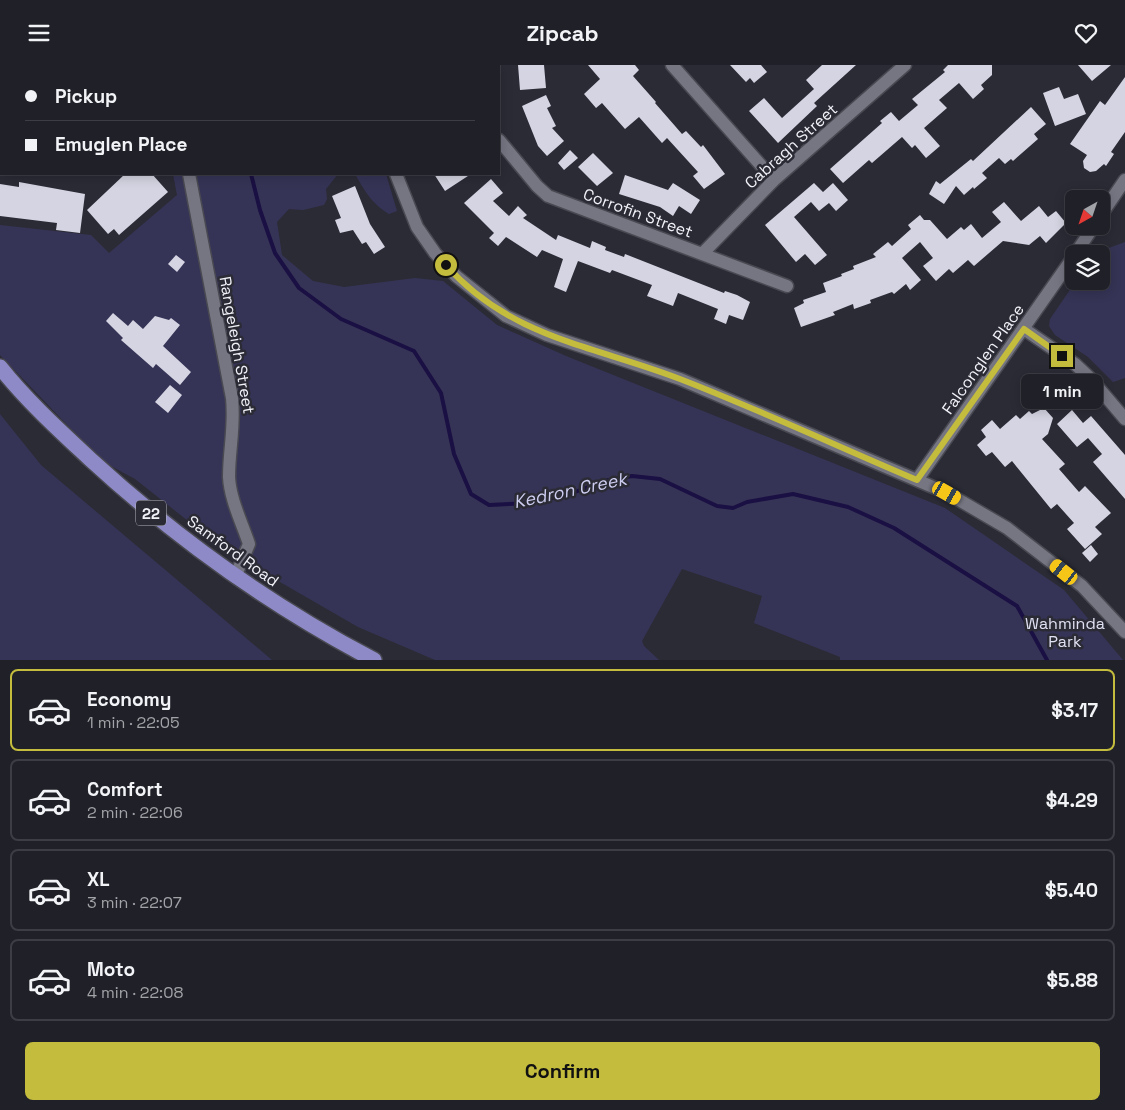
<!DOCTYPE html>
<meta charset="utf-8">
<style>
body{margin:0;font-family:"Space Grotesk",sans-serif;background:#282830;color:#f1f3f6;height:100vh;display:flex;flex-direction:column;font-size:19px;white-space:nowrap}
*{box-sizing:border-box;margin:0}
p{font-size:16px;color:#a2a3a8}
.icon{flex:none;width:28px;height:28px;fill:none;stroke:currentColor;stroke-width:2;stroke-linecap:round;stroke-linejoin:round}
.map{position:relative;height:595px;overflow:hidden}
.panel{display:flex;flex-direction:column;background:#202028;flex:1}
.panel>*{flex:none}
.top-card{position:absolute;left:0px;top:0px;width:500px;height:110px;box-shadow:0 2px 12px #0003,0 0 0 1px #3d3e45;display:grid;align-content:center;height:110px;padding:0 25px;background:#202028}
.needle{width:32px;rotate:220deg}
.fabs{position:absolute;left:1065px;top:125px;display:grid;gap:10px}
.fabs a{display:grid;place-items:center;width:45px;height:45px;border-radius:8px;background:#202028;box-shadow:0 2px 12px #0003,0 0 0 1px #3d3e45;font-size:25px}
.end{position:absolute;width:22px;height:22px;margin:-11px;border:6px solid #c4bc3d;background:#111;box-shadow:0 0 0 2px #111}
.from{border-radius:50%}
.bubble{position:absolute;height:35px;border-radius:8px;background:#202028;box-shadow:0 2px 12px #0003,0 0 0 1px #3d3e45;font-size:16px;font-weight:800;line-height:35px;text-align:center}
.car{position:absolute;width:15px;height:30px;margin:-15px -8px;border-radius:6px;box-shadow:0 0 4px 1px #0007;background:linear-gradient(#f5c518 24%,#345 0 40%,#f5c518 0 76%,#345 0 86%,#f5c518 0)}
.top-card b{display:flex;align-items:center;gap:18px;height:48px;font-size:19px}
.top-card b+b{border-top:1px solid #3d3e45}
.top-card i{width:12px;height:12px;background:#f1f3f6}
ul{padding:9px 0 0;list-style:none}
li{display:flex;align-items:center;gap:15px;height:82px;margin:0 10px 8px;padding:0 15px;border:2px solid #3d3e45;border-radius:8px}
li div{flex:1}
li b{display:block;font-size:19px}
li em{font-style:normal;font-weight:800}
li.on{border-color:#c4bc3d}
li>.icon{width:45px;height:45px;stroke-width:1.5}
.button{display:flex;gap:10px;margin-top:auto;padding:10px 25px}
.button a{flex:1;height:58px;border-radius:8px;background:#c4bc3d;color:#111;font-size:20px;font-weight:800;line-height:58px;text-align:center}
header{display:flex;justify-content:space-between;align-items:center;height:65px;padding:0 25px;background:#202028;font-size:22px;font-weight:800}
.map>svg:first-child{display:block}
.green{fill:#363456}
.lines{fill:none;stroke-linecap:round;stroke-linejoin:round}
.stream{stroke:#1a1043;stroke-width:4}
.building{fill:#d4d4e2}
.street-casing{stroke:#494952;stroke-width:15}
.primary-casing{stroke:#494952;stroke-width:18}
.street{stroke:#757682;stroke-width:12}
.primary{stroke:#8e8ac8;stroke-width:15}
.route{stroke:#c4bc3d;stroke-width:6}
.labels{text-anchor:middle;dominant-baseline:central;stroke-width:5;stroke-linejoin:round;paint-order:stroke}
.shield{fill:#2b2b36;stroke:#b6b6be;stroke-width:1}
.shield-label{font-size:15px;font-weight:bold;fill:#f1f1f8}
.street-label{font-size:16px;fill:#f1f1f8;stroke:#2b2b36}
.park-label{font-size:16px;fill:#e0e1f2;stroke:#2b2b36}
.water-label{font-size:18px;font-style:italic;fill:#cdcdf0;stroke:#2b2b36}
</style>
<header><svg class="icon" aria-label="menu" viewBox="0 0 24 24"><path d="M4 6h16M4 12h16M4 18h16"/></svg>Zipcab<svg class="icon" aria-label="heart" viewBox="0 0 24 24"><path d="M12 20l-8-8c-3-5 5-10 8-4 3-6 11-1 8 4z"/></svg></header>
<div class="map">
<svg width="1125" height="595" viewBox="0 0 1125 595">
<rect width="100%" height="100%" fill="#2b2b36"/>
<path class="green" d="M 150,0 L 367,0 L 367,1 L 151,1 Z
M 173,109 L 338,109 L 326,124 L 327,134 L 324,140 L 303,145 L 289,144 L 277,157 L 282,190 L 313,216 L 344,222 L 415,213 L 443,216 L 497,260 L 566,291 L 945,443 L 1064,525 L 1123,595 L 840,595 L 840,592 L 754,558 L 762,531 L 682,504 L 642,576 L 644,581 L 659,595 L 435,595 L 358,562 L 226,486 L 135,414 L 109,400 L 72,365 L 0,290 L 0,160 L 91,170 L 109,188 L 177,130 Z
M 355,109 L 386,109 L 397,146 L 389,149 C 371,138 365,126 355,109 Z
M 1125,177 L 1125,313 L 1113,317 L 1088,292 L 1055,270 L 1049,261 L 1050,254 L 1076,216 L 1101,216 L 1101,189 L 1095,189 L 1101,181 L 1106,184 Z
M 0,349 L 41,400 L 272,595 L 0,595 Z"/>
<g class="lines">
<path class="stream" d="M 229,0 L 230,1
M 251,109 L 260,145 L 275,188 L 299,223 L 341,254 L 414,286 L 441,328 L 454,389 L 471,429 L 489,440 L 529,438 L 567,430 L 604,416 L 632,411 L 660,414 L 717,441 L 733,443 L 747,437 L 793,429 L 848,442 L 894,463 L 1017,541 L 1047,595"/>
</g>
<path class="building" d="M 518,0 L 544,0 L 546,23 L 520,25 Z
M 588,0 L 635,0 L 639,5 L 633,11 L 656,37 L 655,38 L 682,69 L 686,66 L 701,82 L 703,80 L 725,109 L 704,124 L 693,111 L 698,107 L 667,73 L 662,78 L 639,52 L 625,64 L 602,38 L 596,43 L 584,29 L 600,14 Z
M 730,0 L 761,0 L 767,7 L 754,18 L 750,13 L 746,17 Z
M 822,0 L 856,0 L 814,38 L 817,41 L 778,78 L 749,46 L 764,33 L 782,53 L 814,24 L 806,15 Z
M 948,0 L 992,0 L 992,10 L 981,20 L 984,24 L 973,34 L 959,18 L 939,35 L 947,43 L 924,63 L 940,81 L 926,93 L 915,80 L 912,83 L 902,72 L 872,98 L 869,95 L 843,118 L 830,104 L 882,58 L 880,56 L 891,47 L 899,56 L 918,40 L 912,34 L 945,7 L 943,5 Z
M 1078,0 L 1111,0 L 1092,16 Z
M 1125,12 L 1125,67 L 1111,87 L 1114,89 L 1106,101 L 1104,99 L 1096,106 L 1090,107 L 1084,103 L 1083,96 L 1087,90 L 1070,79 L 1100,36 L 1105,40 Z
M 1059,22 L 1064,34 L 1078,29 L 1086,49 L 1055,61 L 1043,28 Z
M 546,30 L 551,41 L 547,43 L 556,61 L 552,63 L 564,76 L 547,91 L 538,81 L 522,41 Z
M 1031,42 L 1046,59 L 1034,69 L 1038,74 L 1013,96 L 1011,94 L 1005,99 L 999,93 L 982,108 L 987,113 L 974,124 L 973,122 L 964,130 L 956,121 L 944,139 L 929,129 L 936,116 L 940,119 L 971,94 L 973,96 Z
M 570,85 L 578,93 L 564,105 L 558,98 Z
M 593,88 L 613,108 L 597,121 L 578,102 Z
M 125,109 L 152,109 L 168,127 L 119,170 L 114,164 L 108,169 L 87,145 Z
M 434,109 L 471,109 L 445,126 Z
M 625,110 L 668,125 L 673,118 L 700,135 L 691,149 L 679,141 L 673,151 L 660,142 L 619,129 Z
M 491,114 L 503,128 L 493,136 L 509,151 L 518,141 L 527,150 L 523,153 L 556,175 L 558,170 L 590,183 L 592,176 L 606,182 L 605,185 L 624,192 L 625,189 L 724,228 L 725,226 L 737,230 L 750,237 L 743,255 L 729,250 L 726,259 L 714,254 L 718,244 L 678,228 L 673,241 L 647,231 L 652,220 L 612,205 L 610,208 L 578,196 L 566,227 L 554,222 L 563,194 L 542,185 L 537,192 L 506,172 L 498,181 L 489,173 L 494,168 L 464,138 Z
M 19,117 L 85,129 L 80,168 L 56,165 L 57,158 L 0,151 L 0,119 L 19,122 Z
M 814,118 L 823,127 L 833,118 L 848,135 L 836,146 L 829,138 L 819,146 L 811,137 L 794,152 L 827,190 L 815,200 L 805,189 L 796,197 L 765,160 Z
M 355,121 L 370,159 L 385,182 L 374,189 L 366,177 L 362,179 L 353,165 L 340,168 L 335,155 L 341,153 L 332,131 Z
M 1004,137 L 1021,156 L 1039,141 L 1048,152 L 1056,146 L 1066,158 L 1046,178 L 1040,171 L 1029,180 L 1003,176 L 974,201 L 968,195 L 953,208 L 949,204 L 936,216 L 923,201 L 933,193 L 920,177 L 902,193 L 921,215 L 910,225 L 906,219 L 894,229 L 892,227 L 870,235 L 871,238 L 854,244 L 853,239 L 833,247 L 835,250 L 801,262 L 794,243 L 804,238 L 803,235 L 826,227 L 823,218 L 842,211 L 841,209 L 854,204 L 853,201 L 876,192 L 873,189 L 888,177 L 892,181 L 911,164 L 908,160 L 920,150 L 924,155 L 930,155 L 947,174 L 961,162 L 964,165 L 971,159 L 982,173 L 1001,157 L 992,147 Z
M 176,190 L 185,197 L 177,207 L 168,199 Z
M 113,248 L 128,261 L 133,255 L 143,264 L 155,251 L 169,255 L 171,253 L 180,260 L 163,281 L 191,307 L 180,320 L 156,299 L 153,303 L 121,275 L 123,273 L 106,256 Z
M 170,320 L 182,330 L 168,348 L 155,337 Z
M 1044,343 L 1053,353 L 1048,369 L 1042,374 L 1065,399 L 1059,404 L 1079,427 L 1085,421 L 1111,448 L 1095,462 L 1102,469 L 1085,484 L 1067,464 L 1074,458 L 1057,439 L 1051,444 L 1012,396 L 1005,402 L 992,387 L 986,391 L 977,380 L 986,372 L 981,365 L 992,355 L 1000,364 L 1016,350 L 1020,354 L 1029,346 L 1032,349 Z
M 1072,345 L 1083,358 L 1091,351 L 1125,390 L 1125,434 L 1093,397 L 1102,389 L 1088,373 L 1077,382 L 1057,359 Z
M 1091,480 L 1098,489 L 1090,497 L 1082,488 Z"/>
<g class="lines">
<g class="street-casing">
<path id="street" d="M 78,0 L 79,1
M 379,0 L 379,1
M 488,0 L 488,1
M 672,0 L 774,115
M 499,75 L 537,121 L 548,131 L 787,221
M 189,109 L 232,333 C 235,362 229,384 229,412 C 230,434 242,458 249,479 L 235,512
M 396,109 L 417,162 L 435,188 L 456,211 L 506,251 L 547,270 L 680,314 L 947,428 L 1007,463 L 1082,521 L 1125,567
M 1101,150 L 1125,115
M 702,189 L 774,115 L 905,0
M 1075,189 L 1094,161
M 1024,264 L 1075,299 L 1091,314 L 1125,354
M 917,415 L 1074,191"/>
</g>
<g class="primary-casing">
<path id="primary" d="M 0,302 C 27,336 59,365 90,394 C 176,473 271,541 374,595"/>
</g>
<use href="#street" class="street"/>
<use href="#primary" class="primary"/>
</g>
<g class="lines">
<path class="route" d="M 446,200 C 510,273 595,281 680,314 C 760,345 839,382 917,415 L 1024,264 L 1062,291"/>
</g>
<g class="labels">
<rect class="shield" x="136" y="435.5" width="30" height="25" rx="4"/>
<g class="shield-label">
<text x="151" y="448">22</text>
</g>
<g class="street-label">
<text transform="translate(791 81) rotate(-42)">Cabragh Street</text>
<text transform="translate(638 148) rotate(20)">Corrofin Street</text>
<text transform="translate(237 280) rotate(80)">Rangeleigh Street</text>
<text transform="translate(983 294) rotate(-55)">Falconglen Place</text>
<text transform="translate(233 486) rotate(36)">Samford Road</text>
</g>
<g class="park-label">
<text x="1065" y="558">Wahminda<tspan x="1065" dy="18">Park</tspan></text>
</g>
<g class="water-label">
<text transform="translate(570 425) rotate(-12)">Kedron Creek</text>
</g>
</g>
</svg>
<div class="fabs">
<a><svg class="needle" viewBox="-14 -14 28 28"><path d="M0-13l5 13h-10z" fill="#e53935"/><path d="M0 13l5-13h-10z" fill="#a2a3a8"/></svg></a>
<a><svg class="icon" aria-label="layers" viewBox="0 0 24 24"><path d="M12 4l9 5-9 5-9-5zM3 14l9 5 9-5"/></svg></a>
</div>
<i class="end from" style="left:446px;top:200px"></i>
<i class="end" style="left:1062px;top:291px"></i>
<div class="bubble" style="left:1021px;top:309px;width:82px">1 min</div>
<i class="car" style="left:947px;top:428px;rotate:120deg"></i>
<i class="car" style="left:1064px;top:507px;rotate:308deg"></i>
<div class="top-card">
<b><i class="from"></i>Pickup</b>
<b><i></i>Emuglen Place</b>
</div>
</div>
<section class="panel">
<ul>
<li class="on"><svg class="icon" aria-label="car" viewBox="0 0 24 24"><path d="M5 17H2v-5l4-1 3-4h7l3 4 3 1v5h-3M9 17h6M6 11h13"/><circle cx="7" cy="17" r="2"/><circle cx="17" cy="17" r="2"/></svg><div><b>Economy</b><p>1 min · 22:05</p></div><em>$3.17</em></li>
<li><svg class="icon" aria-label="car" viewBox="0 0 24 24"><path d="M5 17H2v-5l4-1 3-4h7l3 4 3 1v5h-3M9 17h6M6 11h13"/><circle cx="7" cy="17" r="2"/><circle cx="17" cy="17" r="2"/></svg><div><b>Comfort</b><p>2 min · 22:06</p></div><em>$4.29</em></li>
<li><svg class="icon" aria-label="car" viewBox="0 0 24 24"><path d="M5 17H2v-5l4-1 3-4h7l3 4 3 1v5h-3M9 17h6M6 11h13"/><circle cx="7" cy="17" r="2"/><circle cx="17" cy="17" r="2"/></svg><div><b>XL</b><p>3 min · 22:07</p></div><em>$5.40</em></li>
<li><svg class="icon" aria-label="car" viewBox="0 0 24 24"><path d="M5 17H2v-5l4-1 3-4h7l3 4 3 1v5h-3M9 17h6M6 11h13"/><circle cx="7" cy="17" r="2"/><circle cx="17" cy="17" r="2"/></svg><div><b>Moto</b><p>4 min · 22:08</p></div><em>$5.88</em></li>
</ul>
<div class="button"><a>Confirm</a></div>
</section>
